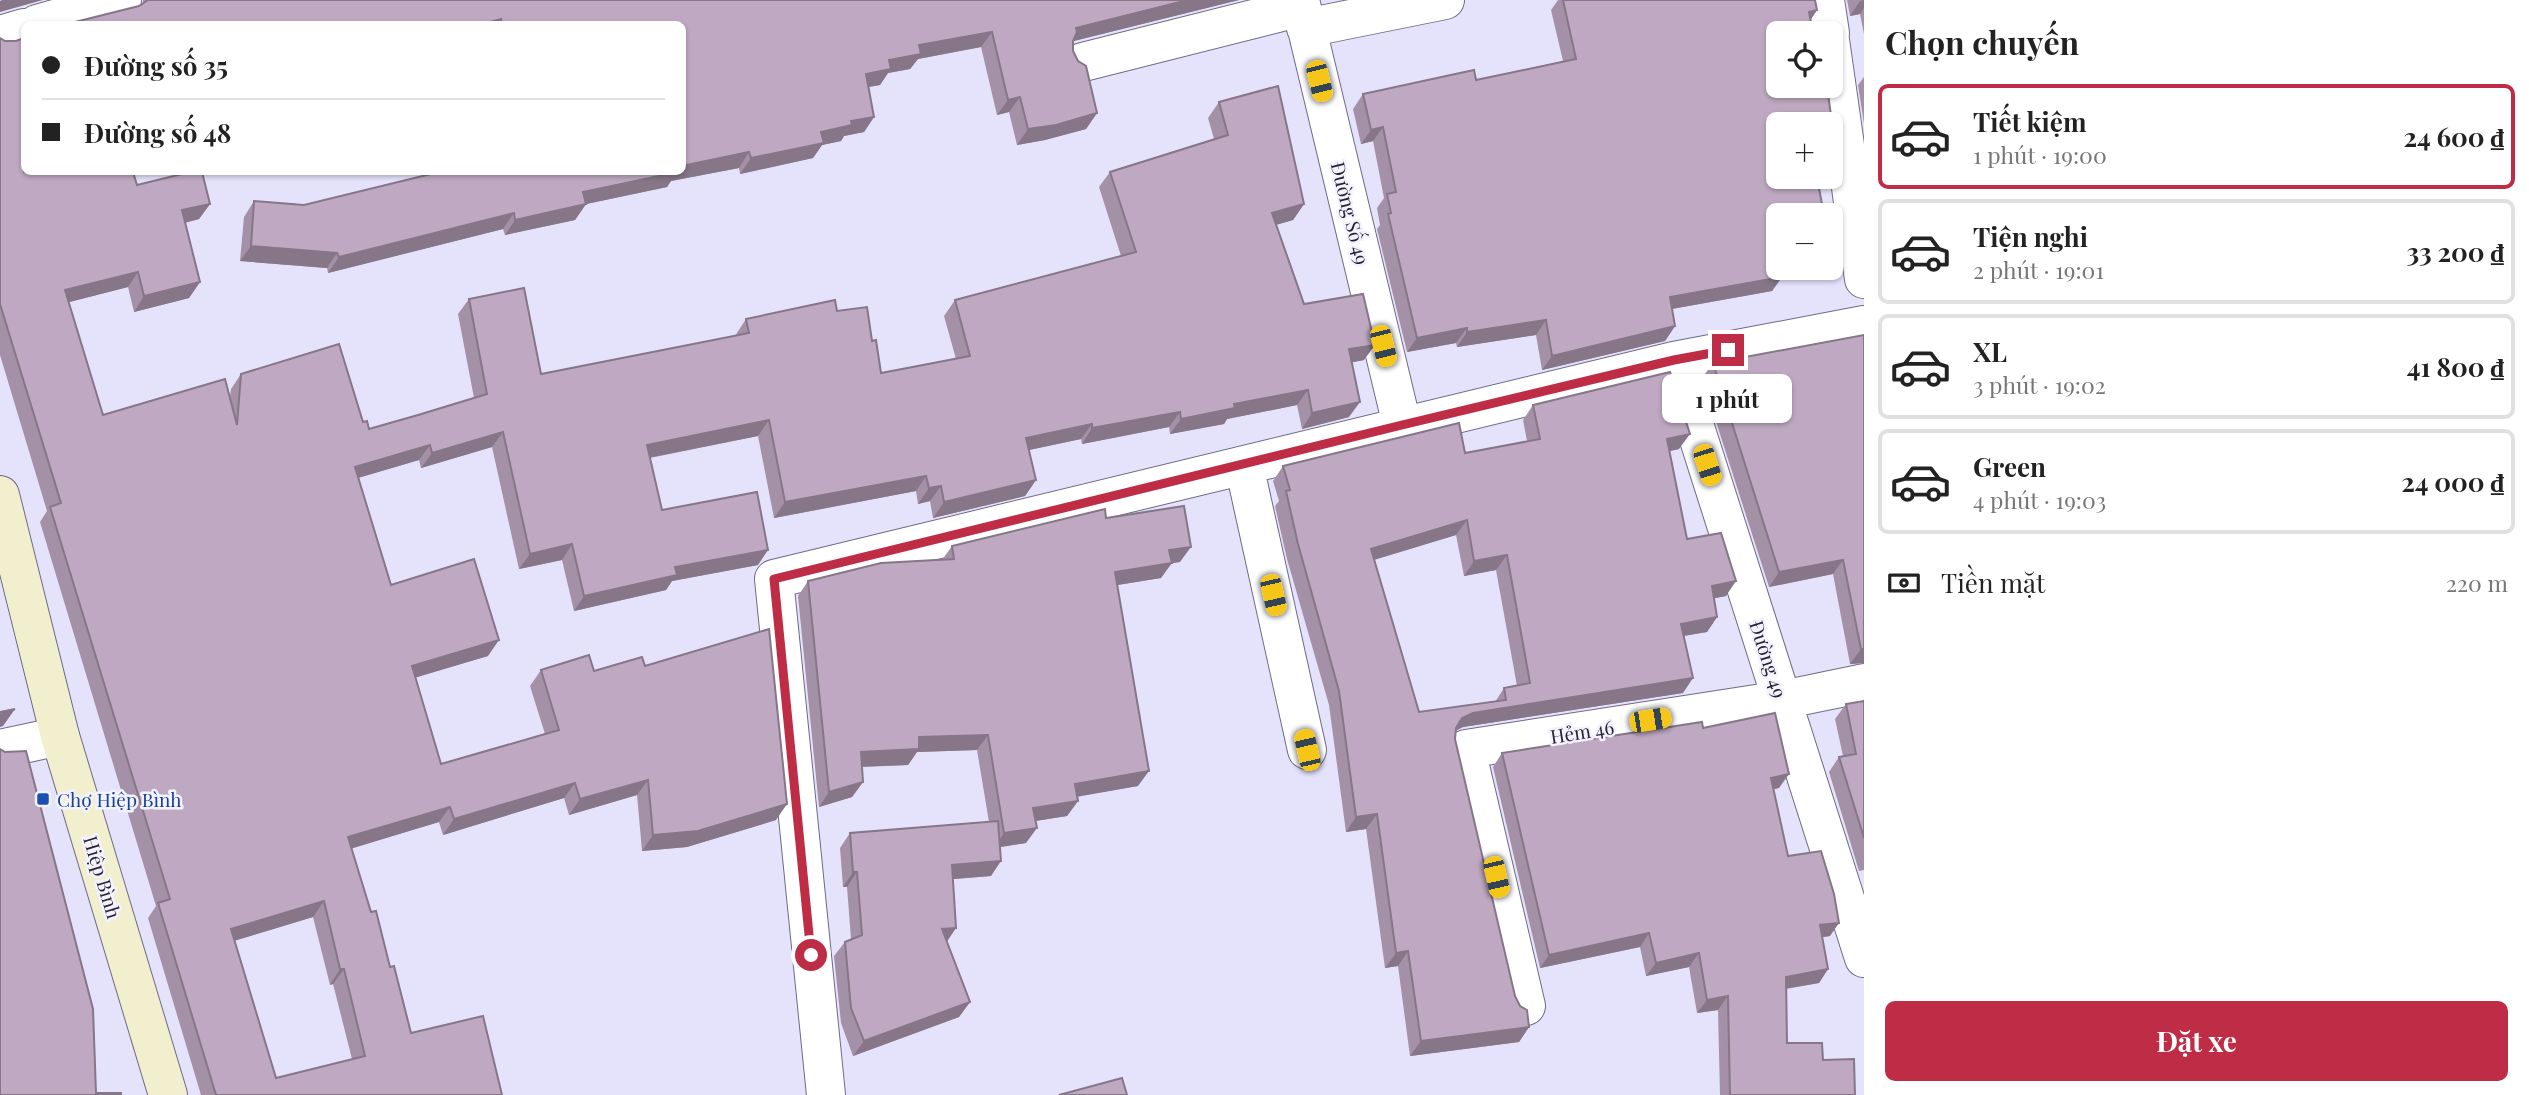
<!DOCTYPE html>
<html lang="vi">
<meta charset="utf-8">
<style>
body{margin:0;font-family:"Playfair Display",serif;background:#f6f6f6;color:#222;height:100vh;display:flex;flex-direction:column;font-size:26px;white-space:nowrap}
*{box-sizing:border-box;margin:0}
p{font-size:23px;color:#767676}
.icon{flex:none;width:38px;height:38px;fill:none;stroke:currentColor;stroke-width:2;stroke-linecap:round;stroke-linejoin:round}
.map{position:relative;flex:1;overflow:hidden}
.sheet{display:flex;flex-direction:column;background:#fff;width:665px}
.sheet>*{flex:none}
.top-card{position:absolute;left:21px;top:21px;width:665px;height:154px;border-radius:10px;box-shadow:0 2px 5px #0004;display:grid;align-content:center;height:154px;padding:0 21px;background:#fff}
.fabs{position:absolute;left:1766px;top:21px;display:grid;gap:14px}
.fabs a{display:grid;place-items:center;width:77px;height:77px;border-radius:10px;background:#fff;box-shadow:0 2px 5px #0004;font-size:35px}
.end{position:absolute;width:32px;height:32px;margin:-16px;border:9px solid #be2d45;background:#fff;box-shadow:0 0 0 4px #fff}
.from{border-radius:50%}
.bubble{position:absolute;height:49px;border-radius:10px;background:#fff;box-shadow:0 2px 5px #0004;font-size:23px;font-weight:700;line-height:49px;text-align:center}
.car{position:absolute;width:21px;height:42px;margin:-21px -10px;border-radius:9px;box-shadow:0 0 5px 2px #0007;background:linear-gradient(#f5c518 24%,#345 0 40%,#f5c518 0 76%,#345 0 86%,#f5c518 0)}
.top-card b{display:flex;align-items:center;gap:24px;height:66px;font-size:26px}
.top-card b+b{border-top:2px solid #e0e0e0}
.top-card i{width:18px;height:18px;background:#222}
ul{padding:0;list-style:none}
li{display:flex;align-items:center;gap:21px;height:105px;margin:0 14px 10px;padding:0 7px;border:4px solid #e0e0e0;border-radius:10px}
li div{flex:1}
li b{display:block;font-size:26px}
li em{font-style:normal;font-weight:700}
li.current{border-color:#be2d45}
li>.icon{width:63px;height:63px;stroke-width:1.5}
h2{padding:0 21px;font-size:32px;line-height:84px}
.pay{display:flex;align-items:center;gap:18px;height:77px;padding:0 21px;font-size:26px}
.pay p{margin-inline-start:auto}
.action{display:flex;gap:14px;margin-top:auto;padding:14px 21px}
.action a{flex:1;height:80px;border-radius:10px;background:#be2d45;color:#fff;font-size:28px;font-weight:700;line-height:80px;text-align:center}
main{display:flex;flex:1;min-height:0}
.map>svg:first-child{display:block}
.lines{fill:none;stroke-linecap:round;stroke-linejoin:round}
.minor-casing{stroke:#6e6a86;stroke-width:40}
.secondary-casing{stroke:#6e6a86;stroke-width:40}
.minor{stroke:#fff;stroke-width:38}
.secondary{stroke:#f1efcd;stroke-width:38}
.wall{fill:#a491a7;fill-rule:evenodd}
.shaded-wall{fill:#867688}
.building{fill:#bfa9c2;stroke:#867688;stroke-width:2;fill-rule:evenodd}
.route{stroke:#be2d45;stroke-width:9}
.transit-dot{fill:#1a4fb4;stroke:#f3f2fe;stroke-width:2.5}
.labels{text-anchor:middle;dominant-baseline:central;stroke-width:5;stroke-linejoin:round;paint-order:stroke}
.street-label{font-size:19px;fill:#262430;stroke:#f3f2fe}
.transit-label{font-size:19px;fill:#164399;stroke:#f3f2fe;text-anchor:start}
</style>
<main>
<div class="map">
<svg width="1864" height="1095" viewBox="0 0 1864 1095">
<rect width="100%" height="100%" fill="#e5e3fc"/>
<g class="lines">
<g class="minor-casing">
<path id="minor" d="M 1300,0 L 1402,425
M 1825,0 L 1830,33
M 37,24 L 122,0
M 1306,28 L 1445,0
M 0,35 L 24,28
M 1830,40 L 1864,279
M 1083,62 L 1301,7
M 1674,361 L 1864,958
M 1244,465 L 1307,750
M 0,749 L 60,736
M 1526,1006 L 1466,749 L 1782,700 L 1864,683
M 826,1095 L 774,579 L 1674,361 L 1864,325"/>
</g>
<g class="secondary-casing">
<path id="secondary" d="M 0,495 L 60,736 L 168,1095"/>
</g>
<use href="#minor" class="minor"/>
<use href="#secondary" class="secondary"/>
</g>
<path class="wall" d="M 143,0 L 1239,0 L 1073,41 L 1073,51 L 1097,113 L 1086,129 L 1045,140 L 1017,145 L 1009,112 L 997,115 L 981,47 L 918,59 L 910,69 L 888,73 L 880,85 L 869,87 L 874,117 L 864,132 L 844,136 L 841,141 L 822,145 L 813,158 L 740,174 L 739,168 L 671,181 L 667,187 L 586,204 L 575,220 L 505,235 L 503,229 L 328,273 L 327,268 L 240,261 L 244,217 L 254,201 L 304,205 L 682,172 L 682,24 L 67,24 L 139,6 L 143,3 Z
M 1558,0 L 1815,0 L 1817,10 L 1811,19 L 1813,33 L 1778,33 L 1778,86 L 1827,86 L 1835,145 L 1830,152 L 1830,124 L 1778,124 L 1778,177 L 1817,177 L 1824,215 L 1778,215 L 1778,268 L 1795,268 L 1781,271 L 1782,277 L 1772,291 L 1672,309 L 1675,326 L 1665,341 L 1542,370 L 1536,335 L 1457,347 L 1456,343 L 1407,352 L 1377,229 L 1380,225 L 1377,208 L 1384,198 L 1373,141 L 1361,144 L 1353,109 L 1363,94 L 1474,70 L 1476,80 L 1563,61 L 1551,10 Z
M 1847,0 L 1864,0 L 1864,34 L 1860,14 L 1850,16 Z
M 0,38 L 137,185 L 210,204 L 199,219 L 185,223 L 200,282 L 189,298 L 134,312 L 128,287 L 69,302 L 103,415 L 230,397 L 231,389 L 241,374 L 363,422 L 369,429 L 418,415 L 474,398 L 458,314 L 469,299 L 541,374 L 735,336 L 746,319 L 837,311 L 872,341 L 881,373 L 956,359 L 944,316 L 955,300 L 1121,256 L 1099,187 L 1110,172 L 1214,139 L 1208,118 L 1219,102 L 1304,204 L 1293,220 L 1276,225 L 1304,304 L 1364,360 L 1352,362 L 1349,417 L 1302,429 L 1297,405 L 1227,419 L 1224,424 L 1170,434 L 1169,427 L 1082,444 L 1081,439 L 1029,450 L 1036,480 L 1025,496 L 933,518 L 930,501 L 918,504 L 916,491 L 774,518 L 758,436 L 650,458 L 662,510 L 758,565 L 672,581 L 666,590 L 574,611 L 562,560 L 519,569 L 492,447 L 421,468 L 419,460 L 358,478 L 391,585 L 488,656 L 415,677 L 441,764 L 545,734 L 530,686 L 541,670 L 594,671 L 645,666 L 776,820 L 687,847 L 642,851 L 637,795 L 569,815 L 564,798 L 443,835 L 439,822 L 351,848 L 371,912 L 390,967 L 411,1033 L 502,1095 L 201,1095 L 148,918 L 156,906 L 40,522 L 47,511 L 0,355 ZM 313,917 L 330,985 L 333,984 L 352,1059 L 276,1078 L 234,941 Z
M 1864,77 L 1864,124 L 1858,85 Z
M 1864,335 L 1864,663 L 1850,664 L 1833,574 L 1769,587 L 1702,378 L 1713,363 Z
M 1533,405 L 1679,449 L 1669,451 L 1687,539 L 1726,596 L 1714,598 L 1717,617 L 1707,632 L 1684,636 L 1683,693 L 1463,727 L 1455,731 L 1455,739 L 1515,996 L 1529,1027 L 1519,1042 L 1410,1056 L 1398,966 L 1385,968 L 1366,829 L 1346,832 L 1329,705 L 1287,559 L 1275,506 L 1279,501 L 1273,481 L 1283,466 L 1465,453 L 1527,441 L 1523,420 ZM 1456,535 L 1464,576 L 1496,570 L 1517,686 L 1504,688 L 1495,702 L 1419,712 L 1374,560 Z
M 1106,518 L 1180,562 L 1171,563 L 1161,578 L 1117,585 L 1138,786 L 1077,796 L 1078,801 L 1067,816 L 1035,821 L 1026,843 L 1000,847 L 991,876 L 953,879 L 947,941 L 970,1002 L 959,1017 L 853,1056 L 841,1023 L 834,956 L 845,942 L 851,939 L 847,887 L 843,887 L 840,848 L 850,833 L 989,822 L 977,750 L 917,752 L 908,765 L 862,767 L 863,782 L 852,797 L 819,807 L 798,596 L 808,581 L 942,560 L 952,546 Z
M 1864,699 L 1864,870 L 1859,871 L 1829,772 L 1839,757 L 1843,756 L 1835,719 L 1846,704 L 1863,701 Z
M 1703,728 L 1779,788 L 1773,789 L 1788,856 L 1830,936 L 1822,937 L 1828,969 L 1819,983 L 1786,989 L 1787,1043 L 1823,1060 L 1855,1095 L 1720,1095 L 1718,1010 L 1697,1013 L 1689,967 L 1646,976 L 1640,947 L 1540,968 L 1493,767 L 1502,753 Z"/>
<path class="shaded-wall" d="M 2,0 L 43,0 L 0,12 L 0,1 Z
M 1188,0 L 1239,0 L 1066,43 L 1076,28 Z
M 1864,0 L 1864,8 L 1860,14 L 1850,16 L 1860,1 Z
M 1817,10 L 1807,25 L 1809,12 Z
M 501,19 L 497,24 L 483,24 Z
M 992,32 L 981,47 L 918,59 L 910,69 L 888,73 L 880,85 L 856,89 L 866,74 L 889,60 L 919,45 Z
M 1020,97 L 1009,112 L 997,115 L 1008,100 Z
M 1097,113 L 1086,129 L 1045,140 L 1017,145 L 1028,129 Z
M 874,117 L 864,132 L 844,136 L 841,141 L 822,145 L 813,158 L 740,174 L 751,158 L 851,121 Z
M 1383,127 L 1373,141 L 1361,144 L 1371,130 Z
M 749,152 L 739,168 L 671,181 L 667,187 L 572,207 L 583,192 L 673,172 L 682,172 L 682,166 Z
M 210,204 L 199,219 L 171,226 L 182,210 Z
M 586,204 L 575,220 L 505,235 L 515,220 Z
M 1304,204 L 1293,220 L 1261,229 L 1272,213 Z
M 514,213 L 503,229 L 328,273 L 339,257 Z
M 251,246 L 337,253 L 327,268 L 240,261 Z
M 1778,268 L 1795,268 L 1769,273 Z
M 138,272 L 128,287 L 54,306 L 65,290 Z
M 1782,277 L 1772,291 L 1660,311 L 1670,297 Z
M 200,282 L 189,298 L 134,312 L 144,296 Z
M 1546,320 L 1536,335 L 1457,347 L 1467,332 Z
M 1675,326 L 1665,341 L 1542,370 L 1552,356 Z
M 1467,328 L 1456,343 L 1407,352 L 1417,338 Z
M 1375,345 L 1364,360 L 1339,365 L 1349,349 Z
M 1308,390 L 1297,405 L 1227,419 L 1224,424 L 1170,434 L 1181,419 L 1234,404 Z
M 1360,402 L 1349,417 L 1302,429 L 1312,413 Z
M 1180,412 L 1169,427 L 1082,444 L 1092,428 Z
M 769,420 L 758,436 L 637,460 L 647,445 Z
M 1092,424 L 1081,439 L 1015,453 L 1026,438 Z
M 503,432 L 492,447 L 421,468 L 432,453 Z
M 1690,434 L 1679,449 L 1657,454 L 1667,439 Z
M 430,445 L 419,460 L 344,482 L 355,467 Z
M 926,476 L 916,491 L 774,518 L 785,502 Z
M 1036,480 L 1025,496 L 933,518 L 944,502 Z
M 941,486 L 930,501 L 918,504 L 929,488 Z
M 1467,520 L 1456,535 L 1360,564 L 1371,549 Z
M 572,544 L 562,560 L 519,569 L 530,554 Z
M 1191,547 L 1180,562 L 1159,565 L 1169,550 Z
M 768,550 L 758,565 L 672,581 L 666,590 L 574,611 L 584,596 L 675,567 Z
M 1507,555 L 1496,570 L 1464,576 L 1474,561 Z
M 1843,560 L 1833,574 L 1769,587 L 1779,572 Z
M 1172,563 L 1161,578 L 1105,587 L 1115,572 Z
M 1736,581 L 1726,596 L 1701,601 L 1712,586 Z
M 1717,617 L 1707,632 L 1670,638 L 1681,624 Z
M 499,640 L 488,656 L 401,682 L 412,666 Z
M 1861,649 L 1864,649 L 1864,663 L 1850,664 Z
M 1693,678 L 1683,693 L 1463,727 L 1451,733 L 1462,718 L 1473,713 Z
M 15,709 L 3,726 L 0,727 L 0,715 Z
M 988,735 L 977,750 L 917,752 L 908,765 L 851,767 L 861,752 L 919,737 Z
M 1149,771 L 1138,786 L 1065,799 L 1075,784 Z
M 1789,774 L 1779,788 L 1761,792 L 1771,778 Z
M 648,780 L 637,795 L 569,815 L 580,799 Z
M 863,782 L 852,797 L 819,807 L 829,792 Z
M 575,783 L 564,798 L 443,835 L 454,819 Z
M 1078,801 L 1067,816 L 1023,823 L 1033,808 Z
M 787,804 L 776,820 L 687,847 L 642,851 L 653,835 Z
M 450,807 L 439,822 L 337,853 L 348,837 Z
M 1377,814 L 1366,829 L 1346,832 L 1356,817 Z
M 1037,828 L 1026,843 L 994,848 L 1004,833 Z
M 1001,861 L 991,876 L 941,880 L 952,865 Z
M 853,872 L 857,872 L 847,887 L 843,887 Z
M 324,901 L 313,917 L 220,945 L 231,929 Z
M 1839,923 L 1830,936 L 1811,939 L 1820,925 Z
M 956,928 L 946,943 L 942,929 Z
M 1649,933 L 1640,947 L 1540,968 L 1549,955 Z
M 1408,951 L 1398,966 L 1385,968 L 1396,953 Z
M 1699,953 L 1689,967 L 1646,976 L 1656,963 Z
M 340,969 L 344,969 L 333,984 L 330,985 Z
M 1828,969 L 1819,983 L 1776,990 L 1786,977 Z
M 1728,996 L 1718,1010 L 1697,1013 L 1707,1000 Z
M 970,1002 L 959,1017 L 853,1056 L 864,1041 Z
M 1529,1027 L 1519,1042 L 1410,1056 L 1421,1041 Z"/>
<path class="building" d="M 148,0 L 1188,0 L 1076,28 L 1077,32 L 1073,41 L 1073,51 L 1078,61 L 1086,66 L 1097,113 L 1056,125 L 1028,129 L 1020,97 L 1008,100 L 992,32 L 919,45 L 921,54 L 889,60 L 891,69 L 866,74 L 874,117 L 851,121 L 852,125 L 821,132 L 824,143 L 751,158 L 749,152 L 682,166 L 682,24 L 502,24 L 501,19 L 483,24 L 67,24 L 139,6 Z
M 1563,0 L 1815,0 L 1817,10 L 1809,12 L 1813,33 L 1778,33 L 1778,86 L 1827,86 L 1835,145 L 1830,146 L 1830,124 L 1778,124 L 1778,177 L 1817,177 L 1824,215 L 1778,215 L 1778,268 L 1780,268 L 1782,277 L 1670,297 L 1675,326 L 1552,356 L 1546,320 L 1467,332 L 1467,328 L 1417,338 L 1388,214 L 1391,213 L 1387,194 L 1396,192 L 1383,127 L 1371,130 L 1363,94 L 1474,70 L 1476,80 L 1576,59 Z
M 0,38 L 5,41 L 16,41 L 24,38 L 24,172 L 133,172 L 137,185 L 190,172 L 202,172 L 210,204 L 182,210 L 200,282 L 144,296 L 138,272 L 65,290 L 103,415 L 225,379 L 237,425 L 241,374 L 339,344 L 363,422 L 367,421 L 369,429 L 418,415 L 487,394 L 469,299 L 524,288 L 541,374 L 749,333 L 746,319 L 835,300 L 837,311 L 867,307 L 872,341 L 876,340 L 881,373 L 970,356 L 955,300 L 1136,252 L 1110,172 L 1228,135 L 1219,102 L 1278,86 L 1304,204 L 1272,213 L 1304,304 L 1363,294 L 1375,345 L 1349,349 L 1360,402 L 1312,413 L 1308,390 L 1234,404 L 1235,408 L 1181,419 L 1180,412 L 1092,428 L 1092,424 L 1026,438 L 1036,480 L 944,502 L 941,486 L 929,488 L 926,476 L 785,502 L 769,420 L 647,445 L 662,510 L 757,492 L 768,550 L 675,567 L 677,575 L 584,596 L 572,544 L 530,554 L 503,432 L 432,453 L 430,445 L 355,467 L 391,585 L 474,559 L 499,640 L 412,666 L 441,764 L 559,730 L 541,670 L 589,655 L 594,671 L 642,657 L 645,666 L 769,629 L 787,804 L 698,831 L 653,835 L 648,780 L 580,799 L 575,783 L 454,819 L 450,807 L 348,837 L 371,912 L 376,911 L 390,967 L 394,966 L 411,1033 L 483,1016 L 502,1095 L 216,1095 L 158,903 L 170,899 L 50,507 L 61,503 L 0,304 ZM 324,901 L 340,969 L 344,969 L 365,1056 L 276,1078 L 231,929 Z
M 439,172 L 678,172 L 583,192 L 586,204 L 515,220 L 514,213 L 339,257 L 337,253 L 251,246 L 254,201 L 304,205 Z
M 1864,335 L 1864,649 L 1861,649 L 1843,560 L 1779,572 L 1713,363 Z
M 1670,372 L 1690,434 L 1667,439 L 1687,539 L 1721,533 L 1736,581 L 1712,586 L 1717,617 L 1681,624 L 1693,678 L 1473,713 L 1462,718 L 1456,728 L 1455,739 L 1515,996 L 1520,1006 L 1527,1010 L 1529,1027 L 1421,1041 L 1408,951 L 1396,953 L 1377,814 L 1356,817 L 1339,691 L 1298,544 L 1286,491 L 1290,490 L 1283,466 L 1459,423 L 1465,453 L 1540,439 L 1533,405 ZM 1467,520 L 1474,561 L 1507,555 L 1530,683 L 1504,688 L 1506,700 L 1419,712 L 1371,549 Z
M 1184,506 L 1191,547 L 1169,550 L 1172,563 L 1115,572 L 1149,771 L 1075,784 L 1078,801 L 1033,808 L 1037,828 L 1004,833 L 988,735 L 919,737 L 919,749 L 861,752 L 863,782 L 829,792 L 808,581 L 881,563 L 954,559 L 952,546 L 1105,509 L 1106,518 Z
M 1864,701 L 1864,838 L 1839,757 L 1856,754 L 1846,704 Z
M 15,709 L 0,715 L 0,712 Z
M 1775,713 L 1789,774 L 1771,778 L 1788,856 L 1821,851 L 1834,894 L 1839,923 L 1820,925 L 1828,969 L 1786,977 L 1787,1043 L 1822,1043 L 1823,1060 L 1854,1059 L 1855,1095 L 1730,1095 L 1728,996 L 1707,1000 L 1699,953 L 1656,963 L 1649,933 L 1549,955 L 1502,753 L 1702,722 L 1703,728 Z
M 0,749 L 5,752 L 26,751 L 93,1009 L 96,1093 L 121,1093 L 121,1095 L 0,1095 Z
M 998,821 L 1001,861 L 952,865 L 956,928 L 942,929 L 970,1002 L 864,1041 L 851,1008 L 845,942 L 862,935 L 857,872 L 853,872 L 850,833 Z
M 1122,1078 L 1127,1095 L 1059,1095 Z"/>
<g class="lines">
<path class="route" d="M 811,955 L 774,579 L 1402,425 L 1674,360 L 1728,350"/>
</g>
<rect class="transit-dot" x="36" y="792" width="14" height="14" rx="3.5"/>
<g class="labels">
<g class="street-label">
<text transform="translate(1351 213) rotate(76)">Đường Số 49</text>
<text transform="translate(1769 659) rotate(72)">Đường 49</text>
<text transform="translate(1582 731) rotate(-9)">Hẻm 46</text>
<text transform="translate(103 877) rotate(73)">Hiệp Bình</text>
</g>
<g class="transit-label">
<text x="57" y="799">Chợ Hiệp Bình</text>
</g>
</g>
</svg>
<div class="fabs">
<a><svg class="icon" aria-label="locate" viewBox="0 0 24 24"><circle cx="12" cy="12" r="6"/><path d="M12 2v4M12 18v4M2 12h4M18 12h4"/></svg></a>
<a>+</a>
<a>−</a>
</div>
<i class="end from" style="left:811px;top:955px"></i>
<i class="end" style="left:1728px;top:350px"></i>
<div class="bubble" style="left:1662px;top:374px;width:130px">1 phút</div>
<i class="car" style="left:1319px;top:81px;rotate:166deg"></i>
<i class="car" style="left:1383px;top:346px;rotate:166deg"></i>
<i class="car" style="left:1707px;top:465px;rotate:162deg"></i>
<i class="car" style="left:1273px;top:595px;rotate:167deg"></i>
<i class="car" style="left:1650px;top:720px;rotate:81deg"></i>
<i class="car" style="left:1307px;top:750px;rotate:347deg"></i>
<i class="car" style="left:1496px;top:877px;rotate:167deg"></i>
<div class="top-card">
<b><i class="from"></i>Đường số 35</b>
<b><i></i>Đường số 48</b>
</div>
</div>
<section class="sheet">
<h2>Chọn chuyến</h2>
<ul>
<li class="current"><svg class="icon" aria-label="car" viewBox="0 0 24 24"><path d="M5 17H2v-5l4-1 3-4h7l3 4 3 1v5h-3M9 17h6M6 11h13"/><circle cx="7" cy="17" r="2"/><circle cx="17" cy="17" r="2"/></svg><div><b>Tiết kiệm</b><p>1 phút · 19:00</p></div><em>24 600 ₫</em></li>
<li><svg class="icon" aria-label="car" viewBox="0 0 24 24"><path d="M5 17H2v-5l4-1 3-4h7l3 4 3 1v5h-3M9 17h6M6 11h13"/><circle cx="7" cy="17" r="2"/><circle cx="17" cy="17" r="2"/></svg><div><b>Tiện nghi</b><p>2 phút · 19:01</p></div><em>33 200 ₫</em></li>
<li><svg class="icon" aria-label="car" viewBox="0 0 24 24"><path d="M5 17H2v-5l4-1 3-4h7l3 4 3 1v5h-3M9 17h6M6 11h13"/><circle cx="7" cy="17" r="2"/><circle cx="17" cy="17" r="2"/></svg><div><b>XL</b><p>3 phút · 19:02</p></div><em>41 800 ₫</em></li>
<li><svg class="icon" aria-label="car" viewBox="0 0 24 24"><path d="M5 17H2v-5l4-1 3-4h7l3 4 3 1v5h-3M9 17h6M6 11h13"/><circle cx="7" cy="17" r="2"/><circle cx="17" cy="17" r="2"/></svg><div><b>Green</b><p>4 phút · 19:03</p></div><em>24 000 ₫</em></li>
</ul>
<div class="pay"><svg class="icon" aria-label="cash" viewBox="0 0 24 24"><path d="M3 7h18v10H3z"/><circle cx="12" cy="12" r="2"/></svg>Tiền mặt<p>220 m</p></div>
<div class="action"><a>Đặt xe</a></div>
</section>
</main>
